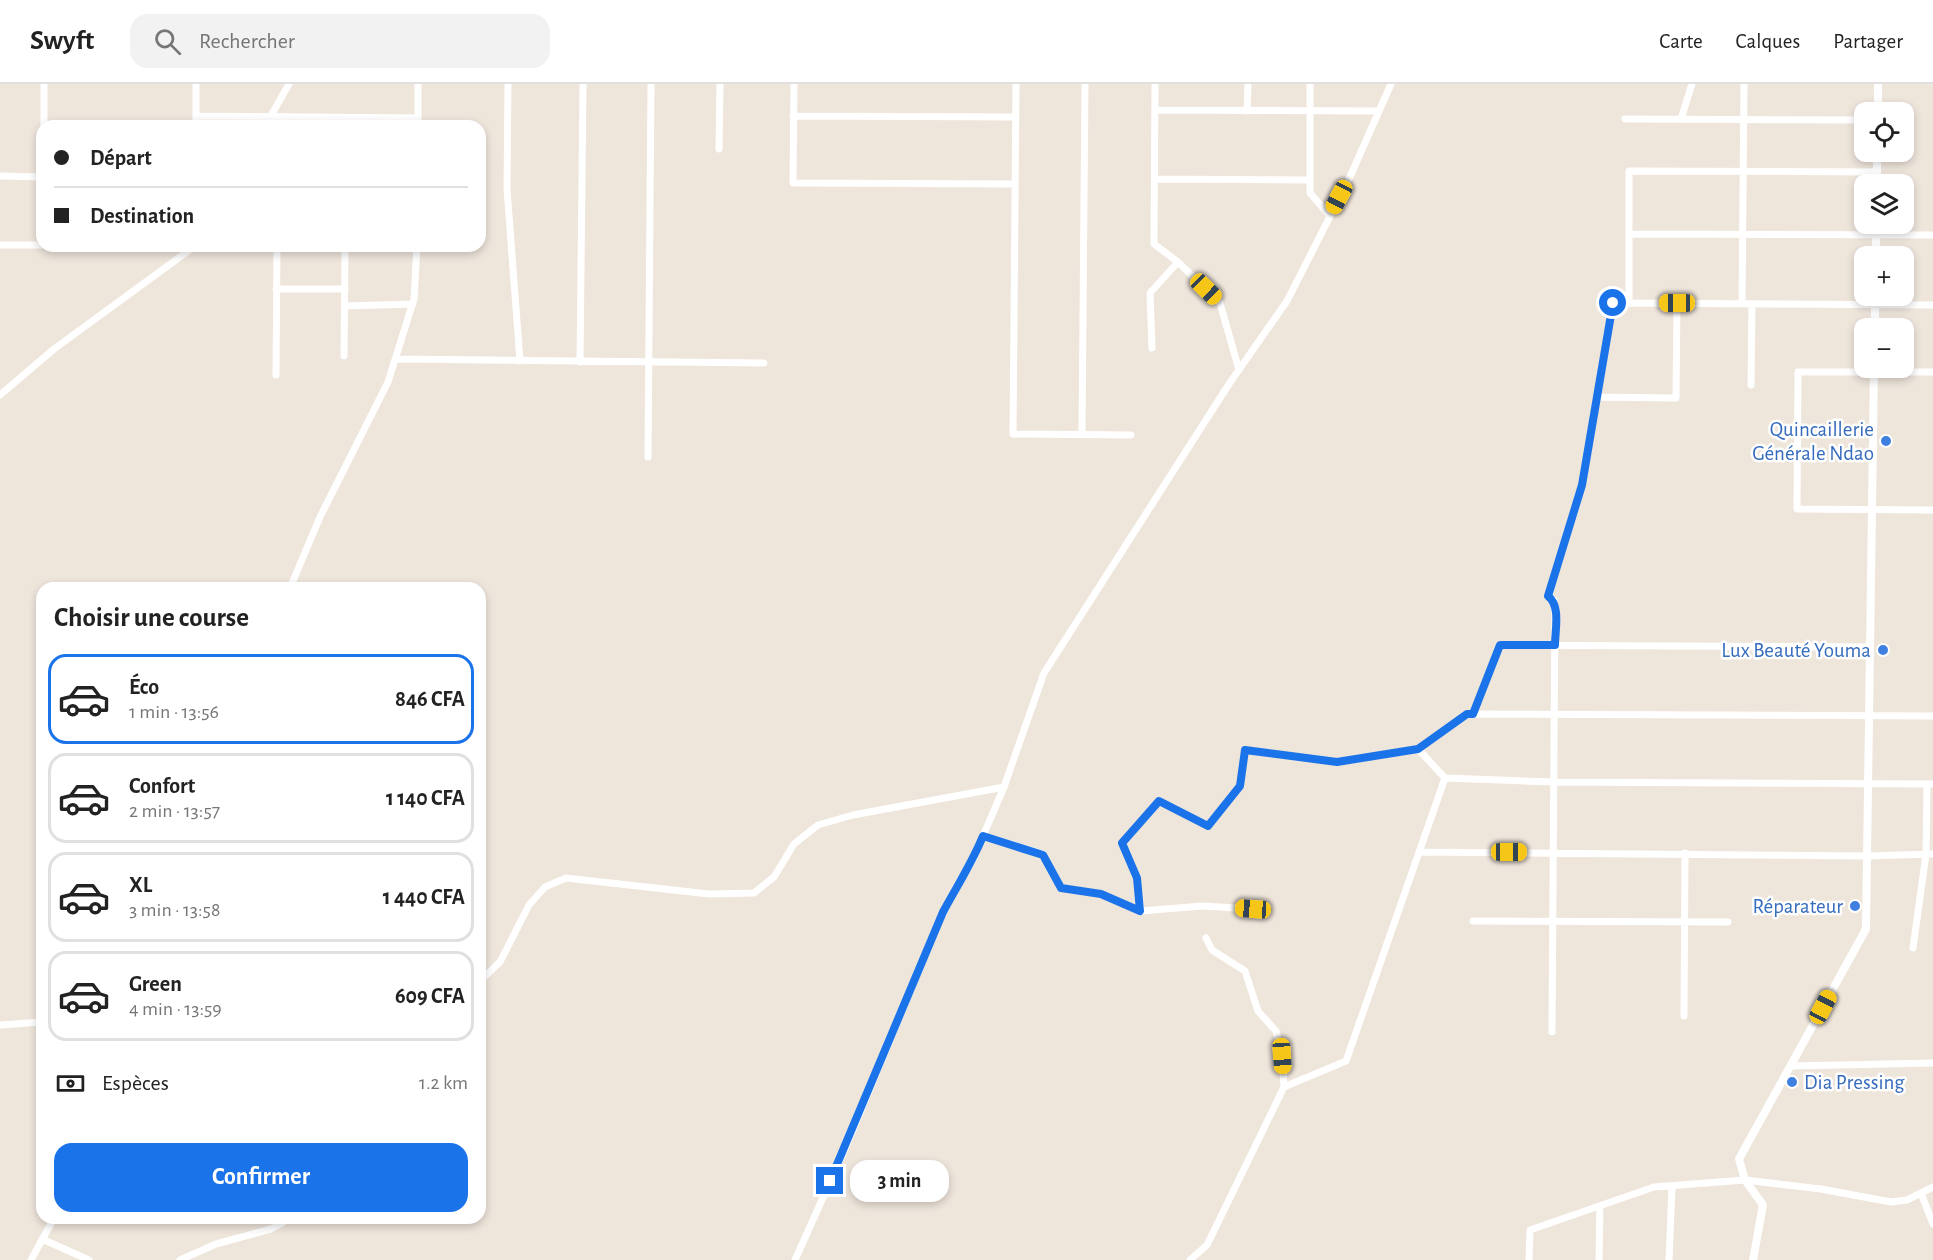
<!DOCTYPE html>
<html lang="fr">
<meta charset="utf-8">
<style>
body{margin:0;font-family:"Alegreya Sans",sans-serif;background:#f2f2f2;color:#222;height:100vh;display:flex;flex-direction:column;font-size:22px;white-space:nowrap}
*{box-sizing:border-box;margin:0}
p{font-size:20px;color:#767676}
.icon{flex:none;width:33px;height:33px;fill:none;stroke:currentColor;stroke-width:2;stroke-linecap:round;stroke-linejoin:round}
.map{position:relative;flex:1;overflow:hidden}
.sheet{position:absolute;left:36px;top:498px;width:450px;height:642px;display:flex;flex-direction:column;background:#fff;border-radius:18px;box-shadow:0 3px 9px #0003}
.sheet>*{flex:none}
.guide{position:absolute;left:36px;top:36px;width:450px;height:132px;border-radius:18px;box-shadow:0 3px 9px #0003;display:grid;align-content:center;height:132px;padding:0 18px;background:#fff}
.fabs{position:absolute;left:1854px;top:18px;display:grid;gap:12px}
.fabs a{display:grid;place-items:center;width:60px;height:60px;border-radius:12px;background:#fff;box-shadow:0 3px 9px #0003;font-size:30px}
.end{position:absolute;width:27px;height:27px;margin:-14px;border:8px solid #1a73e8;background:#fff;box-shadow:0 0 0 3px #fff}
.from{border-radius:50%}
.bubble{position:absolute;height:42px;border-radius:18px;background:#fff;box-shadow:0 3px 9px #0003;font-size:20px;font-weight:600;line-height:42px;text-align:center}
.car{position:absolute;width:18px;height:36px;margin:-18px -9px;border-radius:8px;box-shadow:0 0 4px 2px #0007;background:linear-gradient(#f5c518 24%,#345 0 40%,#f5c518 0 76%,#345 0 86%,#f5c518 0)}
.guide b{display:flex;align-items:center;gap:21px;height:57px;font-size:22px}
.guide b+b{border-top:2px solid #e0e0e0}
.guide i{width:15px;height:15px;background:#222}
ul{padding:0;list-style:none}
li{display:flex;align-items:center;gap:18px;height:90px;margin:0 12px 9px;padding:0 6px;border:3px solid #e0e0e0;border-radius:18px}
li div{flex:1}
li b{display:block;font-size:22px}
li em{font-style:normal;font-weight:600}
li.active{border-color:#1a73e8}
li>.icon{width:54px;height:54px;stroke-width:1.5}
h2{padding:0 18px;font-size:27px;line-height:72px}
.pay{display:flex;align-items:center;gap:15px;height:66px;padding:0 18px;font-size:22px}
.pay p{margin-inline-start:auto}
.primary-button{display:flex;gap:12px;margin-top:auto;padding:12px 18px}
.primary-button a{flex:1;height:69px;border-radius:18px;background:#1a73e8;color:#fff;font-size:24px;font-weight:600;line-height:69px;text-align:center}
header{display:flex;align-items:center;gap:36px;box-sizing:border-box;height:84px;padding:0 30px;background:#fff;border-bottom:2px solid #e0e0e0}
header strong{font-size:28px}
nav{display:flex;gap:33px;margin-inline-start:auto;font-size:21px}
.search{width:420px;height:54px;background:#f2f2f2;display:flex;align-items:center;gap:15px;box-sizing:border-box;padding:0 21px;border-radius:18px;color:#767676;font-size:22px}
.map>svg:first-child{display:block}
.lines{fill:none;stroke-linecap:round;stroke-linejoin:round}
.minor{stroke:#fff;stroke-width:7}
.tertiary{stroke:#fff;stroke-width:8}
.route{stroke:#1a73e8;stroke-width:8}
.shop-dot{fill:#3f7fe0;stroke:#fff;stroke-width:2}
.labels{text-anchor:middle;dominant-baseline:central;stroke-width:5;stroke-linejoin:round;paint-order:stroke}
.shop-label{font-size:21px;fill:#366cbe;stroke:#fff;text-anchor:end}
</style>
<header>
<strong>Swyft</strong>
<div class="search"><svg class="icon" aria-label="search" viewBox="0 0 24 24"><circle cx="10" cy="10" r="6"/><path d="M15 15l6 6"/></svg>Rechercher</div>
<nav><a>Carte</a><a>Calques</a><a>Partager</a></nav>
</header>
<div class="map">
<svg width="1933" height="1176" viewBox="0 0 1933 1176">
<rect width="100%" height="100%" fill="#eee5db"/>
<g class="lines">
<path class="minor" d="M 508,0 L 507,105 L 520,277
M 794,0 L 793,99 L 1015,100
M 1016,0 L 1013,350 L 1131,351
M 1155,0 L 1154,160 L 1178,178 L 1220,219 L 1239,286
M 1310,0 L 1310,109 L 1330,132
M 1155,26 L 1379,27
M 1247,27 L 1248,0
M 196,32 L 418,34
M 793,32 L 1015,33
M 1625,35 L 1864,36
M 1681,35 L 1692,0
M 44,42 L 44,0
M 196,42 L 196,0
M 265,42 L 289,0
M 418,42 L 418,0
M 719,65 L 720,0
M 0,92 L 42,93
M 1155,95 L 1310,96
M 1629,150 L 1933,151
M 0,161 L 42,161
M 208,162 L 417,163
M 276,205 L 345,205
M 1629,219 L 1629,87 L 1877,88
M 1742,220 L 1744,0
M 345,222 L 413,220
M 1152,264 L 1150,209 L 1178,178
M 344,272 L 345,163
M 396,275 L 764,279
M 580,278 L 583,0
M 1933,288 L 1798,288 L 1797,425 L 1933,426
M 276,291 L 277,162
M 1751,301 L 1752,220
M 0,311 L 54,265 L 195,162
M 1597,313 L 1676,314 L 1677,219
M 1082,350 L 1085,0
M 648,373 L 651,0
M 290,504 L 320,433 L 388,298 L 414,215 L 417,162
M 1473,630 L 1500,561 L 1870,563
M 1445,694 L 1554,698 L 1933,700
M 983,752 L 1043,770 L 1061,804 L 1101,810 L 1141,827 L 1202,822 L 1253,825
M 1420,768 L 1867,772 L 1933,770
M 1141,827 L 1137,794 L 1122,759 L 1159,717 L 1208,742 L 1240,702 L 1245,666 L 1337,678 L 1418,665
M 1473,837 L 1728,838
M 1206,854 L 1212,866 L 1245,887 L 1258,927 L 1276,947 L 1282,972 L 1284,1003
M 1913,864 L 1926,770 L 1927,700
M 480,897 L 500,878 L 529,821 L 545,803 L 566,794 L 709,810 L 754,809 L 774,793 L 794,760 L 818,741 L 853,731 L 1004,703
M 1684,932 L 1685,769
M 0,941 L 42,938
M 1552,948 L 1555,523 L 1554,516 L 1548,512 L 1582,401 L 1613,219 L 1933,221
M 1791,982 L 1933,979
M 1921,1109 L 1933,1140
M 42,1155 L 89,1176
M 31,1176 L 54,1134
M 180,1176 L 216,1160 L 271,1145 L 291,1134
M 795,1176 L 848,1058 L 943,828 L 960,796 L 972,778 L 983,752 L 1004,703 L 1044,589 L 1229,300 L 1287,217 L 1349,95 L 1391,0
M 1190,1176 L 1207,1161 L 1284,1003 L 1346,977 L 1445,694 L 1418,665 L 1467,630 L 1933,632
M 1529,1176 L 1530,1146 L 1654,1103 L 1745,1096 L 1821,1105 L 1891,1118 L 1907,1116 L 1933,1103
M 1599,1176 L 1600,1122
M 1669,1176 L 1672,1103"/>
<path class="tertiary" d="M 1878,28 L 1878,0
M 1877,100 L 1877,68
M 1876,172 L 1876,140
M 1875,244 L 1875,212
M 1753,1176 L 1763,1121 L 1745,1096 L 1739,1075 L 1866,845 L 1874,284"/>
</g>
<g class="lines">
<path class="route" d="M 830,1097 L 943,828 C 957,802 972,779 983,752 L 1043,771 L 1061,804 L 1101,810 L 1140,827 L 1137,794 L 1122,759 L 1159,717 L 1208,742 L 1240,702 L 1245,666 L 1337,678 L 1418,665 L 1467,630 L 1473,630 L 1500,561 L 1555,561 C 1555,546 1561,522 1548,512 L 1582,401 L 1613,219"/>
</g>
<g class="shop-dot">
<circle cx="1886" cy="357" r="6"/>
<circle cx="1883" cy="566" r="6"/>
<circle cx="1855" cy="822" r="6"/>
<circle cx="1792" cy="998" r="6"/>
</g>
<g class="labels">
<g class="shop-label">
<text x="1874" y="345">Quincaillerie<tspan x="1874" dy="24">Générale Ndao</tspan></text>
<text x="1871" y="566">Lux Beauté Youma</text>
<text x="1843" y="822">Réparateur</text>
<text x="1804" y="998" text-anchor="start">Dia Pressing</text>
</g>
</g>
</svg>
<div class="fabs">
<a><svg class="icon" aria-label="locate" viewBox="0 0 24 24"><circle cx="12" cy="12" r="6"/><path d="M12 2v4M12 18v4M2 12h4M18 12h4"/></svg></a>
<a><svg class="icon" aria-label="layers" viewBox="0 0 24 24"><path d="M12 4l9 5-9 5-9-5zM3 14l9 5 9-5"/></svg></a>
<a>+</a>
<a>−</a>
</div>
<i class="end from" style="left:1613px;top:219px"></i>
<i class="end" style="left:830px;top:1097px"></i>
<div class="bubble" style="left:850px;top:1076px;width:99px">3 min</div>
<i class="car" style="left:1339px;top:113px;rotate:208deg"></i>
<i class="car" style="left:1206px;top:205px;rotate:134deg"></i>
<i class="car" style="left:1677px;top:219px;rotate:270deg"></i>
<i class="car" style="left:1509px;top:768px;rotate:90deg"></i>
<i class="car" style="left:1253px;top:825px;rotate:274deg"></i>
<i class="car" style="left:1823px;top:923px;rotate:28deg"></i>
<i class="car" style="left:1282px;top:972px;rotate:176deg"></i>
<div class="guide">
<b><i class="from"></i>Départ</b>
<b><i></i>Destination</b>
</div>
<section class="sheet">
<h2>Choisir une course</h2>
<ul>
<li class="active"><svg class="icon" aria-label="car" viewBox="0 0 24 24"><path d="M5 17H2v-5l4-1 3-4h7l3 4 3 1v5h-3M9 17h6M6 11h13"/><circle cx="7" cy="17" r="2"/><circle cx="17" cy="17" r="2"/></svg><div><b>Éco</b><p>1 min · 13:56</p></div><em>846 CFA</em></li>
<li><svg class="icon" aria-label="car" viewBox="0 0 24 24"><path d="M5 17H2v-5l4-1 3-4h7l3 4 3 1v5h-3M9 17h6M6 11h13"/><circle cx="7" cy="17" r="2"/><circle cx="17" cy="17" r="2"/></svg><div><b>Confort</b><p>2 min · 13:57</p></div><em>1 140 CFA</em></li>
<li><svg class="icon" aria-label="car" viewBox="0 0 24 24"><path d="M5 17H2v-5l4-1 3-4h7l3 4 3 1v5h-3M9 17h6M6 11h13"/><circle cx="7" cy="17" r="2"/><circle cx="17" cy="17" r="2"/></svg><div><b>XL</b><p>3 min · 13:58</p></div><em>1 440 CFA</em></li>
<li><svg class="icon" aria-label="car" viewBox="0 0 24 24"><path d="M5 17H2v-5l4-1 3-4h7l3 4 3 1v5h-3M9 17h6M6 11h13"/><circle cx="7" cy="17" r="2"/><circle cx="17" cy="17" r="2"/></svg><div><b>Green</b><p>4 min · 13:59</p></div><em>609 CFA</em></li>
</ul>
<div class="pay"><svg class="icon" aria-label="cash" viewBox="0 0 24 24"><path d="M3 7h18v10H3z"/><circle cx="12" cy="12" r="2"/></svg>Espèces<p>1.2 km</p></div>
<div class="primary-button"><a>Confirmer</a></div>
</section>
</div>
